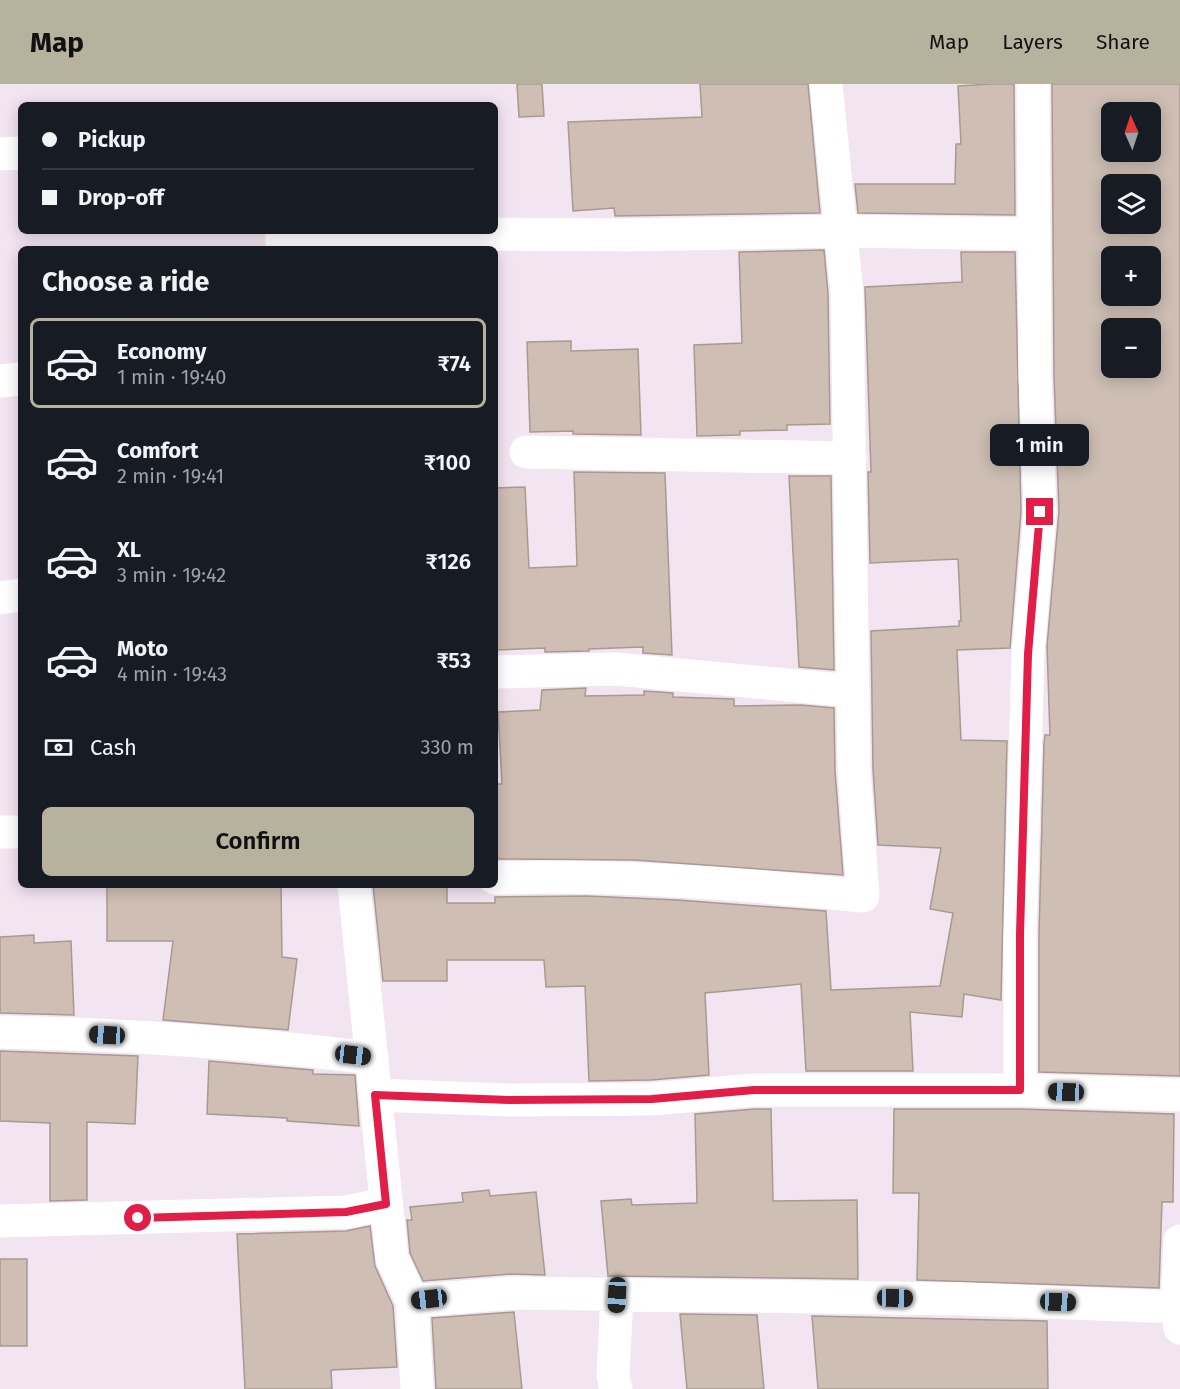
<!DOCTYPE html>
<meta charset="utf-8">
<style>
body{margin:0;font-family:"Fira Sans",sans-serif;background:#242831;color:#f1f3f6;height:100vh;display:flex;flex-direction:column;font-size:22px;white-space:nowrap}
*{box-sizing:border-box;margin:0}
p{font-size:20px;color:#9ea1a6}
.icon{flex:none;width:33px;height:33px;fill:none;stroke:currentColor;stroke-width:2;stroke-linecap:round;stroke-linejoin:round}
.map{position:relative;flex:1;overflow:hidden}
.sheet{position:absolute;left:18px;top:162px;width:480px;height:642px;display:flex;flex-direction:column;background:#171b24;border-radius:9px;box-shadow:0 3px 15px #0003}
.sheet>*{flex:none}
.top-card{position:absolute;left:18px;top:18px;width:480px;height:132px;border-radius:9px;box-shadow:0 3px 15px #0003;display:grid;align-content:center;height:132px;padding:0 24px;background:#171b24}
.needle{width:39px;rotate:357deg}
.buttons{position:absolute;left:1101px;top:18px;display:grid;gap:12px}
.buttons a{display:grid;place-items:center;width:60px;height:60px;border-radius:9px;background:#171b24;box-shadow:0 3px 15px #0003;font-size:30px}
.end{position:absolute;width:27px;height:27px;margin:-14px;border:8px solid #e11d48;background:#fff;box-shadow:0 0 0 3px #fff}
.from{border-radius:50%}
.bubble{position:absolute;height:42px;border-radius:9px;background:#171b24;box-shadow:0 3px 15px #0003;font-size:20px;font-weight:600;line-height:42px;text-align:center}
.car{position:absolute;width:18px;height:36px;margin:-18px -9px;border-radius:8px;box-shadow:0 0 4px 2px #0007;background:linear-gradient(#222 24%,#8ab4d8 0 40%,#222 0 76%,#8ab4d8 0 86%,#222 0)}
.top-card b{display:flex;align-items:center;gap:21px;height:57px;font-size:22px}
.top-card b+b{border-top:2px solid #363941}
.top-card i{width:15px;height:15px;background:#f1f3f6}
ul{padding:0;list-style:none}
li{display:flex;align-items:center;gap:18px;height:90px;margin:0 12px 9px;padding:0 12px;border:3px solid transparent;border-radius:9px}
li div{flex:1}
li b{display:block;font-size:22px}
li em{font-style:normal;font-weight:600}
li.current{border-color:#b7b29d}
li>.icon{width:54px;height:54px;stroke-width:1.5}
h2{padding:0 24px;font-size:27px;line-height:72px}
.pay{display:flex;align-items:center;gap:15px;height:66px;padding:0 24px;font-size:22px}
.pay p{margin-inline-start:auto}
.cta{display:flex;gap:12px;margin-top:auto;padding:12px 24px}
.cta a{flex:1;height:69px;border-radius:9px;background:#b7b29d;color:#111;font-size:24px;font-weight:600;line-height:69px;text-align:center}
header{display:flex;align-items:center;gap:36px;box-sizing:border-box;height:84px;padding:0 30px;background:#b7b29d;color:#111}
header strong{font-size:28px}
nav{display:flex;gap:33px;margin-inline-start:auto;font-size:21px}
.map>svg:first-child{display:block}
.building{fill:#cebeb4;stroke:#a89a90;stroke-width:1.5;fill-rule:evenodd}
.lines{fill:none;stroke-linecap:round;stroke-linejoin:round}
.minor{stroke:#fff;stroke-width:33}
.route{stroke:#e11d48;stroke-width:8}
</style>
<header>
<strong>Map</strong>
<nav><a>Map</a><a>Layers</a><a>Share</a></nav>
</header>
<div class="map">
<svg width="1180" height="1305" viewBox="0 0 1180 1305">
<rect width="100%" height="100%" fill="#f2e4f1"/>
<path class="building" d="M 517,0 L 542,0 L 544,32 L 519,33 Z
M 700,0 L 808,0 L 820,129 L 615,132 L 614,124 L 573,127 L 568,38 L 702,33 Z
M 990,0 L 1014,0 L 1015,131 L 858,129 L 855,100 L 955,100 L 956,60 L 961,60 L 958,2 Z
M 1052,0 L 1180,0 L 1180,992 L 1039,988 L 1039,851 L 1044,659 L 1045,651 L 1050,651 L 1047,562 L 1059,427 L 1054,292 ZM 1112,28 L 1150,28 L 1150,68 L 1112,68 ZM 1112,100 L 1150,100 L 1150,140 L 1112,140 ZM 1112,172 L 1150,172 L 1150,212 L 1112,212 ZM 1112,244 L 1150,244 L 1150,284 L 1112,284 Z
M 824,166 L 828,210 L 830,340 L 787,341 L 787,346 L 740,347 L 740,351 L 697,352 L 694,261 L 742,259 L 739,168 Z
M 961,168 L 1015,168 L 1021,428 L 1010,564 L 957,566 L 961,656 L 1007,657 L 1001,916 L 964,910 L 962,933 L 910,928 L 913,987 L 806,987 L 801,900 L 705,909 L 709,991 L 651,996 L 589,997 L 585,902 L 546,903 L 544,876 L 447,876 L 447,897 L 383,897 L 373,801 L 447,803 L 447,819 L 495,819 L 495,813 L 587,812 L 678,816 L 826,827 L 831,906 L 940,902 L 953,829 L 930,825 L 941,764 L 878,761 L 873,685 L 871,547 L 959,542 L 959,537 L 961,537 L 958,475 L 870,479 L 868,388 L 871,388 L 865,203 L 962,198 Z
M 571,257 L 571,267 L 638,265 L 641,351 L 573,350 L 573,347 L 530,348 L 527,258 Z
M 574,388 L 665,389 L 672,571 L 643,569 L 643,563 L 589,565 L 589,567 L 545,568 L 545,564 L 495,566 L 495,404 L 525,403 L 529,484 L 577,482 Z
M 789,392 L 831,392 L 834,586 L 799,583 Z
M 586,604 L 585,612 L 644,611 L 644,607 L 673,609 L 673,613 L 734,615 L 734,622 L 801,621 L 834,624 L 835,687 L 843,791 L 634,776 L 495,775 L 495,700 L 502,700 L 498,628 L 540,626 L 542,606 Z
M 107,801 L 281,801 L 282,873 L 297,875 L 288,946 L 163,936 L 173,857 L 107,857 Z
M 34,851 L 34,859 L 71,857 L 74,931 L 0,929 L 0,853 Z
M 0,967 L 138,972 L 135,1040 L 87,1038 L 87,1116 L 50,1117 L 50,1039 L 0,1037 Z
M 209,977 L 313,986 L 313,990 L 355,991 L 359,1042 L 287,1037 L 287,1034 L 207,1030 Z
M 755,1025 L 771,1025 L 773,1117 L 857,1116 L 858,1195 L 608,1192 L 601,1117 L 631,1115 L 632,1121 L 697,1119 L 695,1030 Z
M 894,1025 L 1020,1025 L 1174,1030 L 1173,1118 L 1162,1118 L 1159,1204 L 917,1196 L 919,1109 L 893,1109 Z
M 489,1106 L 490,1112 L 536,1108 L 545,1191 L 511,1190 L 423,1197 L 410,1169 L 407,1136 L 412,1136 L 410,1123 L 463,1118 L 462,1109 Z
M 370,1142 L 375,1182 L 393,1222 L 397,1283 L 331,1286 L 332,1305 L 245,1305 L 237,1150 L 346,1147 Z
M 0,1175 L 27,1175 L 27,1262 L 0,1262 Z
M 514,1228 L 522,1305 L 436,1305 L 432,1234 Z
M 680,1230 L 757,1231 L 764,1305 L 687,1305 Z
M 812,1232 L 1047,1237 L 1048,1305 L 818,1305 Z"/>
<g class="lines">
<path class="minor" d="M 0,70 L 21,69
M 282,165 L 282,149 L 630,151 L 841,147 L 1034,150
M 0,297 L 21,295
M 526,368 L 850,374
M 0,514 L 21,511
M 495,588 L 615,585 L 853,607
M 0,748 L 21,748
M 495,794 C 618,790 741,800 863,812 L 854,686 L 847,209 L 826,0
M 354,801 L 392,1174 L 412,1217 L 417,1305
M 0,948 C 124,950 248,959 372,974
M 1020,1006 L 1020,851 L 1028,570 L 1040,428 L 1035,292 L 1033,0
M 375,1011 L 509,1016 L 652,1015 L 754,1006 L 1020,1006 L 1180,1011
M 0,1137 L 346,1128 L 386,1120
M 1180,1157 L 1177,1223 L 1180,1244
M 412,1217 L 512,1209 L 963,1215 L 1177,1223
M 616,1305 L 613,1292 L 617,1211"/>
</g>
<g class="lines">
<path class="route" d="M 138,1134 L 346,1128 L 386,1120 L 375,1011 L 509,1016 L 652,1015 L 754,1006 L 1020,1006 L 1020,850 L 1028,570 L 1040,428"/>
</g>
</svg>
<div class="buttons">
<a><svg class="needle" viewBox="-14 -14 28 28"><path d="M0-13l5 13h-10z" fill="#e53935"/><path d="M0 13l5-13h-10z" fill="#9ea1a6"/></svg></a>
<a><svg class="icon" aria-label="layers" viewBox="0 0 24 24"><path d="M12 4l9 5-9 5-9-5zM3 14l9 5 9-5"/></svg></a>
<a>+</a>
<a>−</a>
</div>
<i class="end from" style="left:138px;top:1134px"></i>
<i class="end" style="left:1040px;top:428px"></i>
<div class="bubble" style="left:990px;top:340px;width:99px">1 min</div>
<i class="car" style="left:107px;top:951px;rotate:273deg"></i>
<i class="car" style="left:353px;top:971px;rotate:97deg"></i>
<i class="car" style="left:1066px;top:1008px;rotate:272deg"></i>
<i class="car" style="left:617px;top:1211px;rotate:183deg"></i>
<i class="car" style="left:895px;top:1214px;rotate:91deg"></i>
<i class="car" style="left:429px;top:1215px;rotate:263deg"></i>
<i class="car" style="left:1058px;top:1218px;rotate:92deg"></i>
<div class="top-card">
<b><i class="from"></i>Pickup</b>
<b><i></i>Drop-off</b>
</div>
<section class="sheet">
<h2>Choose a ride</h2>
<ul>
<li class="current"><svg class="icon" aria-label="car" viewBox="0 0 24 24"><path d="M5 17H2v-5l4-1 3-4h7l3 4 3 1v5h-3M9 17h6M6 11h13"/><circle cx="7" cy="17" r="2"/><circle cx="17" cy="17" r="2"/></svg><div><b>Economy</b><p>1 min · 19:40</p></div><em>₹74</em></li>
<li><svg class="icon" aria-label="car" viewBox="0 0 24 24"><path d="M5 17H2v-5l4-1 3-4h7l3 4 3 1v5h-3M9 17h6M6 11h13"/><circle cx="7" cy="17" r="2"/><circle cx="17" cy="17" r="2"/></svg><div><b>Comfort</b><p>2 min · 19:41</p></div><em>₹100</em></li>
<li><svg class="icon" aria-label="car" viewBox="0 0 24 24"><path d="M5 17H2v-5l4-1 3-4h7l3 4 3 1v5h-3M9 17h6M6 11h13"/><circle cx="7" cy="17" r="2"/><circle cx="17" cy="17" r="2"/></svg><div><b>XL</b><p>3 min · 19:42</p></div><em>₹126</em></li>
<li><svg class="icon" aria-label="car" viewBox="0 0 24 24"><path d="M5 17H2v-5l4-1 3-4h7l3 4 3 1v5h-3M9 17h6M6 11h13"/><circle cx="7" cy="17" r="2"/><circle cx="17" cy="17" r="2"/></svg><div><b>Moto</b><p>4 min · 19:43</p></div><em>₹53</em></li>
</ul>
<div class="pay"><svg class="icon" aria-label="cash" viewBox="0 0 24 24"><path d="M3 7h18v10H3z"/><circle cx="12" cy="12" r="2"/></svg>Cash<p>330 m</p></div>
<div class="cta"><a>Confirm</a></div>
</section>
</div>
